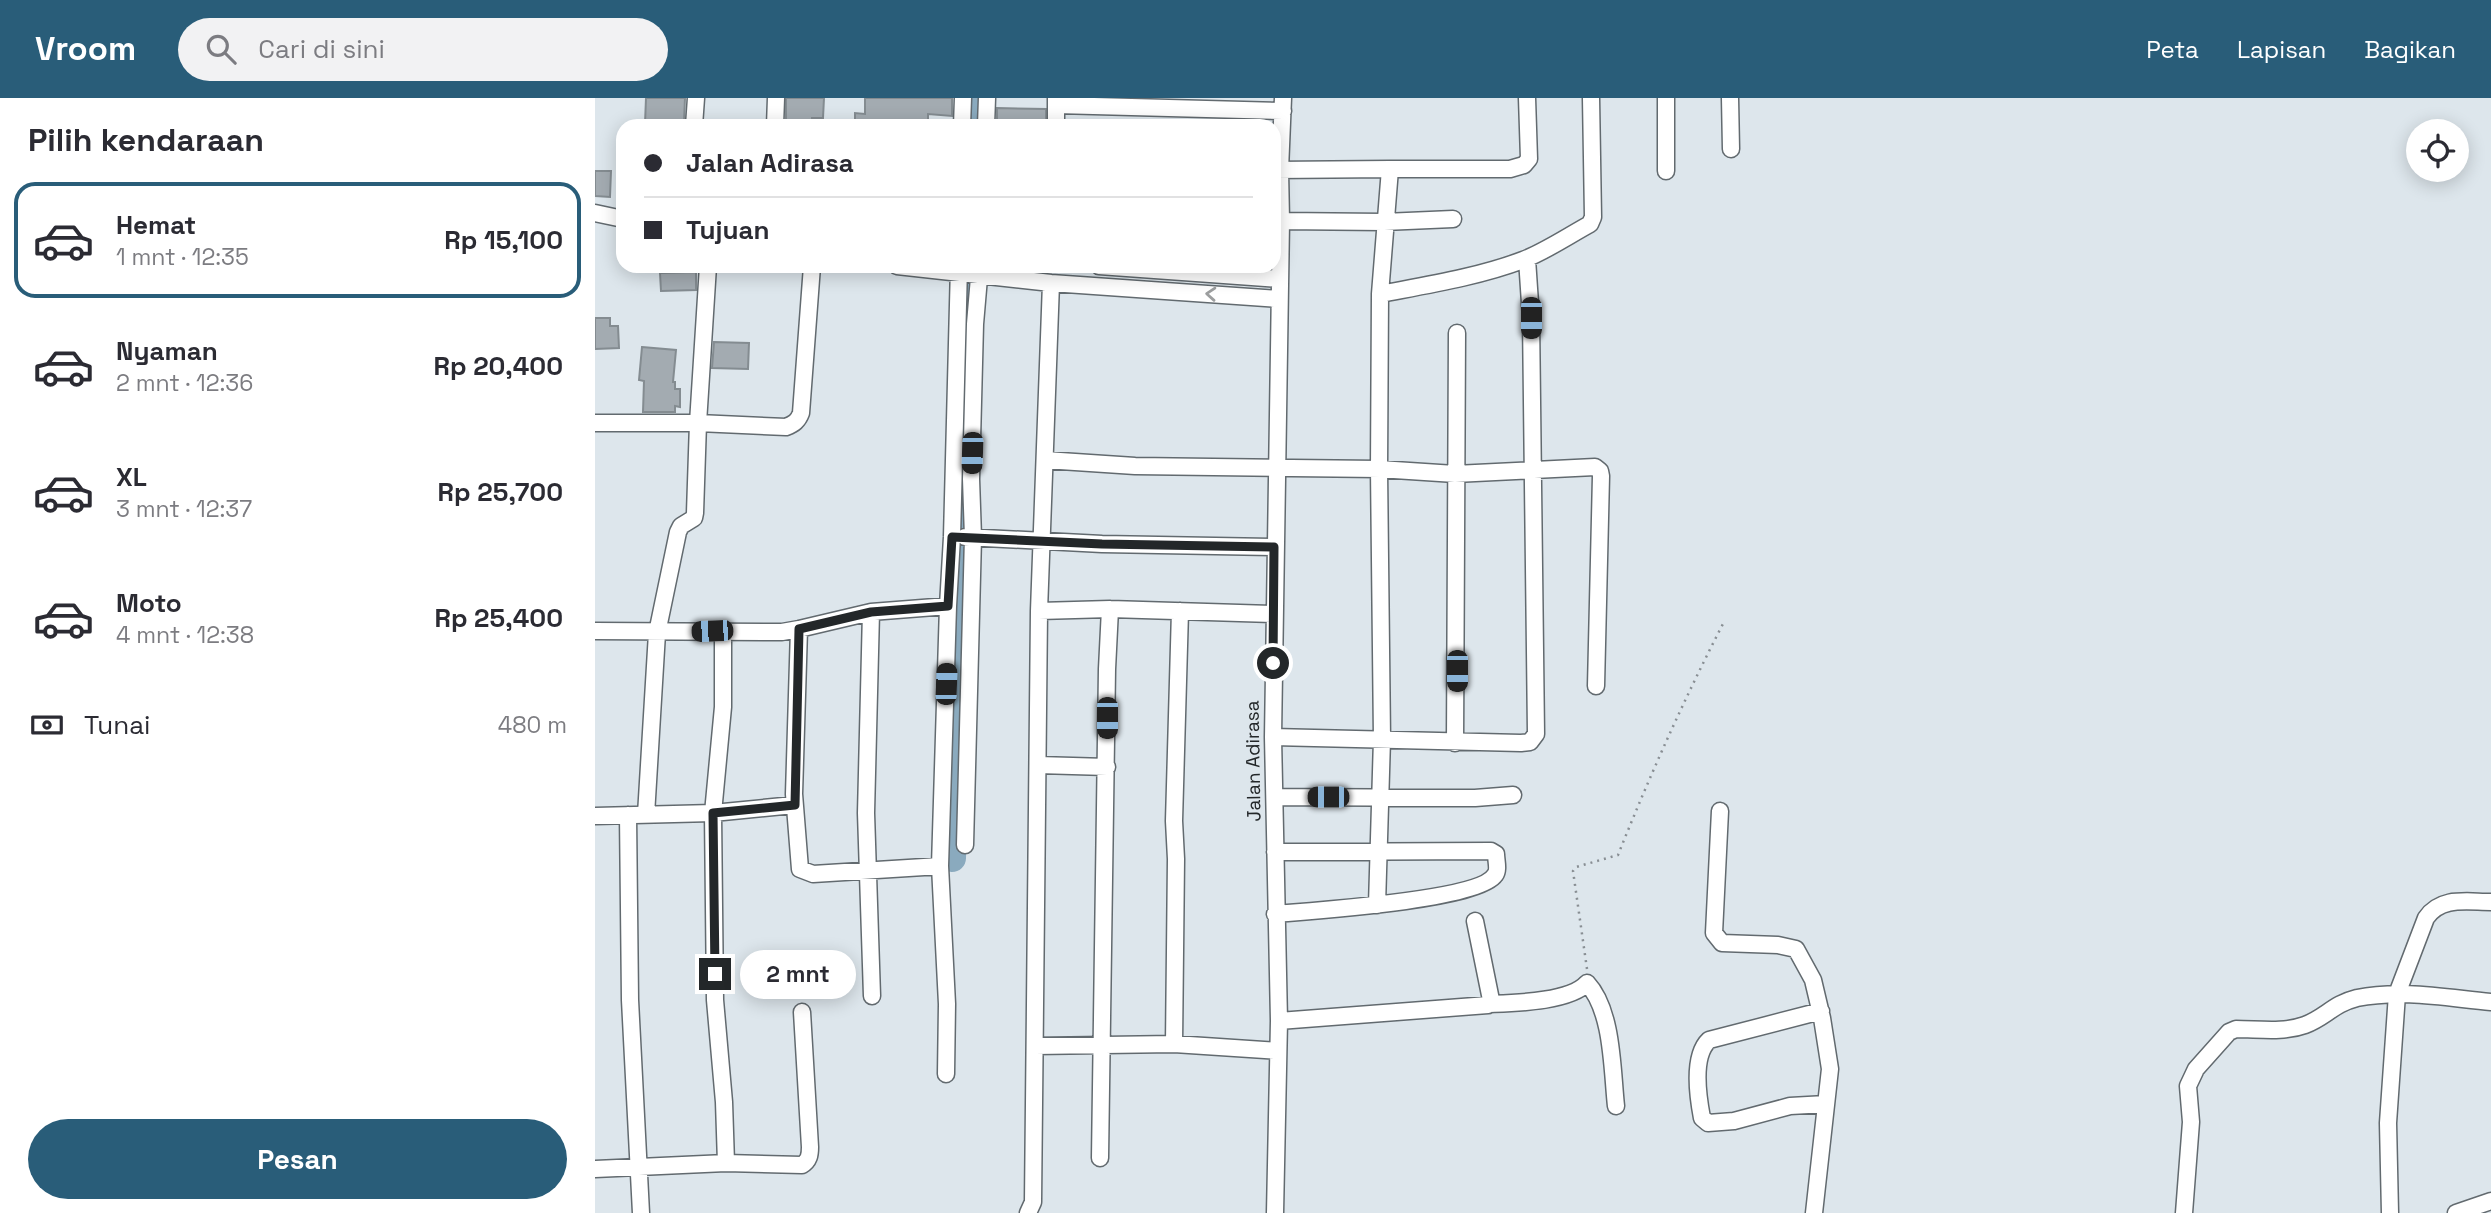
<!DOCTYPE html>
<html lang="id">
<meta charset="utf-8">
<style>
body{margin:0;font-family:"Space Grotesk",sans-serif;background:#f2f2f3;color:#2b2b33;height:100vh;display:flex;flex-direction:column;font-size:26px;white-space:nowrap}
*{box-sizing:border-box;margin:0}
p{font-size:23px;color:#7c7c81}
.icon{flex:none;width:38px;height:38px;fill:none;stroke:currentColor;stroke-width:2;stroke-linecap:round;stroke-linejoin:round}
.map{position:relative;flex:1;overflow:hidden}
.panel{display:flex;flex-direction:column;background:#fff;width:595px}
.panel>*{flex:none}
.top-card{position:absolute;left:21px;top:21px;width:665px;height:154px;border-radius:21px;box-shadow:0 4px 18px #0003;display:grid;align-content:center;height:154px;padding:0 28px;background:#fff}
.fabs{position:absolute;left:1811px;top:21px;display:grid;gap:14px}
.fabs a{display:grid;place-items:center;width:63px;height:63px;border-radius:50%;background:#fff;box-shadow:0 4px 18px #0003;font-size:35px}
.end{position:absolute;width:32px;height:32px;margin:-16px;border:9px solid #232729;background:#fff;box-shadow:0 0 0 4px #fff}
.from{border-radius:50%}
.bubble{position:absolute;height:49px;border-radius:24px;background:#fff;box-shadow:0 4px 18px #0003;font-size:23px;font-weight:800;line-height:49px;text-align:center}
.car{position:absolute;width:21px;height:42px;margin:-21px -10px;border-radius:9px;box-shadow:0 0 5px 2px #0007;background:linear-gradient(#222 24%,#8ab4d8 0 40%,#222 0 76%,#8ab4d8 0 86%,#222 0)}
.top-card b{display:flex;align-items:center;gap:24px;height:66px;font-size:26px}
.top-card b+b{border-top:2px solid #e1e1e2}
.top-card i{width:18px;height:18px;background:#2b2b33}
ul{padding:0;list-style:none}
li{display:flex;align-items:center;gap:21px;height:116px;margin:0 14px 10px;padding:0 14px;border:4px solid transparent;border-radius:21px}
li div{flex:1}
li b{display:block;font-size:26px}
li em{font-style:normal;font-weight:800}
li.current{border-color:#295d79}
li>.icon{width:63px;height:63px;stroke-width:1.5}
h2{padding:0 28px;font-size:32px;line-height:84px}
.pay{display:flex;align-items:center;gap:18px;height:77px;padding:0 28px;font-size:26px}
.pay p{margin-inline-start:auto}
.primary-button{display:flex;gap:14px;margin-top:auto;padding:14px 28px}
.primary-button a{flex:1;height:80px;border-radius:42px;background:#295d79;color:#fff;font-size:28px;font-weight:800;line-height:80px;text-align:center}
header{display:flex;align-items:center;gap:42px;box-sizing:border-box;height:98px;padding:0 35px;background:#295d79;color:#fff}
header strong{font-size:33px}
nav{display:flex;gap:38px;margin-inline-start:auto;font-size:24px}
.search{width:490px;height:63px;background:#f2f2f3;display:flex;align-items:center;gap:18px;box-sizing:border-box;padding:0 24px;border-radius:38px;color:#7c7c81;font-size:26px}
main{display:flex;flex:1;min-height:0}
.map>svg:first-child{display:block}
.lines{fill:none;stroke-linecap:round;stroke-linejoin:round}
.river{stroke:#8aaabe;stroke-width:28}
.building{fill:#a3abb1;stroke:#848c91;stroke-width:2}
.street-casing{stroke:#626a6f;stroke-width:19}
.path{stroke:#888e93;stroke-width:2.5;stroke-dasharray:2 5;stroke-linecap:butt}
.street{stroke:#fff;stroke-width:16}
.oneway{stroke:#9c9e9f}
.route{stroke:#232729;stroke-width:9}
.labels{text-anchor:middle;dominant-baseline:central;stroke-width:7;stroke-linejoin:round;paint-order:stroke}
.street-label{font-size:19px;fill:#232729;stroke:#dde6ec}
</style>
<header>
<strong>Vroom</strong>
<div class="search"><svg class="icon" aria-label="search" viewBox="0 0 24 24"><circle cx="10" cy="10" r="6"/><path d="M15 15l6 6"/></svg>Cari di sini</div>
<nav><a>Peta</a><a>Lapisan</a><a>Bagikan</a></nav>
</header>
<main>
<section class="panel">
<h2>Pilih kendaraan</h2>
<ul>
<li class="current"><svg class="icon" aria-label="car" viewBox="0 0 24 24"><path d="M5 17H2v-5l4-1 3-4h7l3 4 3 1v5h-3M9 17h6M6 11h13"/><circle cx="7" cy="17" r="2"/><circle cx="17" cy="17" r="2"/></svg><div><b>Hemat</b><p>1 mnt · 12:35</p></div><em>Rp 15,100</em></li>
<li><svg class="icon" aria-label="car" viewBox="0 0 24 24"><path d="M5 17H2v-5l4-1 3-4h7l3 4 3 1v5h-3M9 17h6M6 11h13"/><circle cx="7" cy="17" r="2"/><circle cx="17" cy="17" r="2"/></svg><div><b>Nyaman</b><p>2 mnt · 12:36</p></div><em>Rp 20,400</em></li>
<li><svg class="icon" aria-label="car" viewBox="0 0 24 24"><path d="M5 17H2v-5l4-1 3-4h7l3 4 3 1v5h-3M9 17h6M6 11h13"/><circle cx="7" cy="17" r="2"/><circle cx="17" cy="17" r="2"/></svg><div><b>XL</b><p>3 mnt · 12:37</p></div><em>Rp 25,700</em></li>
<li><svg class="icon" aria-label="car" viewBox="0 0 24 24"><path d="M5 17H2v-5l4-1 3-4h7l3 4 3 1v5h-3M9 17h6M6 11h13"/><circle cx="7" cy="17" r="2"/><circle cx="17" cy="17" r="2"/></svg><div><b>Moto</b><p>4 mnt · 12:38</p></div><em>Rp 25,400</em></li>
</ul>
<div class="pay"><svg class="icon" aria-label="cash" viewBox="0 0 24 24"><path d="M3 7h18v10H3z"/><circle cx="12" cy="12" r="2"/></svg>Tunai<p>480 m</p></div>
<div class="primary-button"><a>Pesan</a></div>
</section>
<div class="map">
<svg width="1896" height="1115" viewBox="0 0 1896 1115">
<rect width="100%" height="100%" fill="#dde6ec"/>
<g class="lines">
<path class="river" d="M 378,28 L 378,0
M 373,243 L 374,184
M 357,760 L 370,371"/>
</g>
<path class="building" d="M 51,0 L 90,0 L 89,24 L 85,24 L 85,27 L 50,26 Z
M 191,0 L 229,0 L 228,20 L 217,20 L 217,28 L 191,28 Z
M 270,0 L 357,0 L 357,18 L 333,16 L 333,28 L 260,28 L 260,15 L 270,16 Z
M 402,10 L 451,11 L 451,28 L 402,28 Z
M 0,73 L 16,73 L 15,99 L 0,98 Z
M 101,174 L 101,192 L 66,193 L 65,175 Z
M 0,220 L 15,220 L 15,228 L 23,228 L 24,250 L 0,251 Z
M 119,244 L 154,245 L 153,271 L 117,270 Z
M 47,249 L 81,252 L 78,284 L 80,284 L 80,291 L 85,291 L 85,309 L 80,308 L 80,314 L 48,314 L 49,283 L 44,282 Z"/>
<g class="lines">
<g class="street-casing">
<path id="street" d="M 1071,0 L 1071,73
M 1135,0 L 1136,51
M 461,7 L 688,13
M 99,28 L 101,0
M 180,28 L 181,0
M 367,28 L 368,0
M 391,28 L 392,0
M 461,28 L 461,0
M 795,71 L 915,71 L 929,67 L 934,61 L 932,0
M 679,72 L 795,71 L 785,196 L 784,371 L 787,641 L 782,807
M 0,115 L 28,121
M 686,123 L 789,124 L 858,121
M 302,168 L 456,185 L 684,201
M 504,168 L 685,181
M 785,196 C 832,187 883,179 928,162 C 951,153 973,138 995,126 L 998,119 L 996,0
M 0,325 L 103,325 L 191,329 C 199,326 203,323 206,315 L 217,168
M 450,362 L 540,368 L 784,371 L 860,376 L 1000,369 L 1005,373 L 1006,378 L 1001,588
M 370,439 L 507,446 L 679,449
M 444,513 L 515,511 L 679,516
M 276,514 L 271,715 L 277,898
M 204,531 L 199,696 L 205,771 L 218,776 L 345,768
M 0,533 L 187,534 L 204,531 L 276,514 L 353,508
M 128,534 L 128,609 L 118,715 L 120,902 L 129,1004 L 131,1065
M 678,639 L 926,645 L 935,644 L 941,636 L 936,220 L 932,161
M 860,645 L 862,235
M 443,667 L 512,669
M 680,699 L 880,700 L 918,697
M 1125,713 L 1119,835 L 1127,845 L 1183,847 L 1201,851 L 1218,882 L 1227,920 L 1235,971 L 1219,1115
M 33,717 L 35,902 L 46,1115
M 51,717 L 62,535 L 83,434 L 86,428 L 99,420 L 100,415 L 103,325 L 113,168
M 0,718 L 118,715 L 199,707
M 370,747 L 378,439 L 376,381 L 380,226 L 385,168
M 680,754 L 896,753 L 901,756 C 901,762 904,772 900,777 C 884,802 715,813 680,816
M 895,906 C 919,905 975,904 992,885 C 1018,913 1017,972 1021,1008
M 1226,913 L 1114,942 C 1097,958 1103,999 1107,1020 L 1113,1025 L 1139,1023 L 1195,1008 L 1231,1006
M 684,923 L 893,907 L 896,902 L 880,823
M 579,946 L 581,761 L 579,723 L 585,513
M 440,948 L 579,946 L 683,953
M 351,976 L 352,906 L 345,768 L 353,508 L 357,439 L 364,168
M 505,1060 L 512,571 L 515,511
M 0,1071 L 131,1065 L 207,1067 C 214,1063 215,1057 215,1049 L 207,914
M 433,1115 L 438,1104 L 444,513 L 456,185
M 680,1115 L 684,923 L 678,639 L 686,123 L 685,72 L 688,0
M 1589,1115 L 1596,1024 L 1593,988 L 1601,971 L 1634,934 L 1641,931 C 1664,931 1688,935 1710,927 C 1731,919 1738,906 1762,900 C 1806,891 1852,900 1896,904
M 1795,1115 L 1793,1025 L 1802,896 L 1831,820 C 1846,798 1872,804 1896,804
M 1861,1115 L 1896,1103"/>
</g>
<path class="path" d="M 992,871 L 978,773 L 981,769 L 1023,757 C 1055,677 1090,599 1130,522"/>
<use href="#street" class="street"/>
</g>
<defs><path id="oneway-chevron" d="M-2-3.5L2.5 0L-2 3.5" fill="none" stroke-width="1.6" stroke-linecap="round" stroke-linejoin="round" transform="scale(1.75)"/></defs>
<use class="oneway" href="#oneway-chevron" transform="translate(616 196) rotate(-176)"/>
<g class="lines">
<path class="route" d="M 120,876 L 118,715 L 200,707 L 204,531 L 276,514 L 353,508 L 357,439 L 507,446 L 679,449 L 678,565"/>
</g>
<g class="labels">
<g class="street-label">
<text transform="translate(658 663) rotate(-91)">Jalan Adirasa</text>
</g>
</g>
</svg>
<div class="fabs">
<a><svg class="icon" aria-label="locate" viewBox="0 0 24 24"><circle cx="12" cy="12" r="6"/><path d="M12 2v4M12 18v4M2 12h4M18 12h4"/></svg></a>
</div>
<i class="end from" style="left:678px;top:565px"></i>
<i class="end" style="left:120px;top:876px"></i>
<div class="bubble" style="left:145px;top:852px;width:116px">2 mnt</div>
<i class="car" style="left:936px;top:220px;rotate:180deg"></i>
<i class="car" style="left:377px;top:355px;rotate:182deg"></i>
<i class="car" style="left:117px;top:533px;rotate:268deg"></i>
<i class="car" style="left:862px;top:573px;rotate:180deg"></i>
<i class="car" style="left:351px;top:586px;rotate:2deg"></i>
<i class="car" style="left:512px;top:620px;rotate:180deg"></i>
<i class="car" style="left:733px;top:699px;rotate:270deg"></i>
<div class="top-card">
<b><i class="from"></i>Jalan Adirasa</b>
<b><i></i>Tujuan</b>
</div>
</div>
</main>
